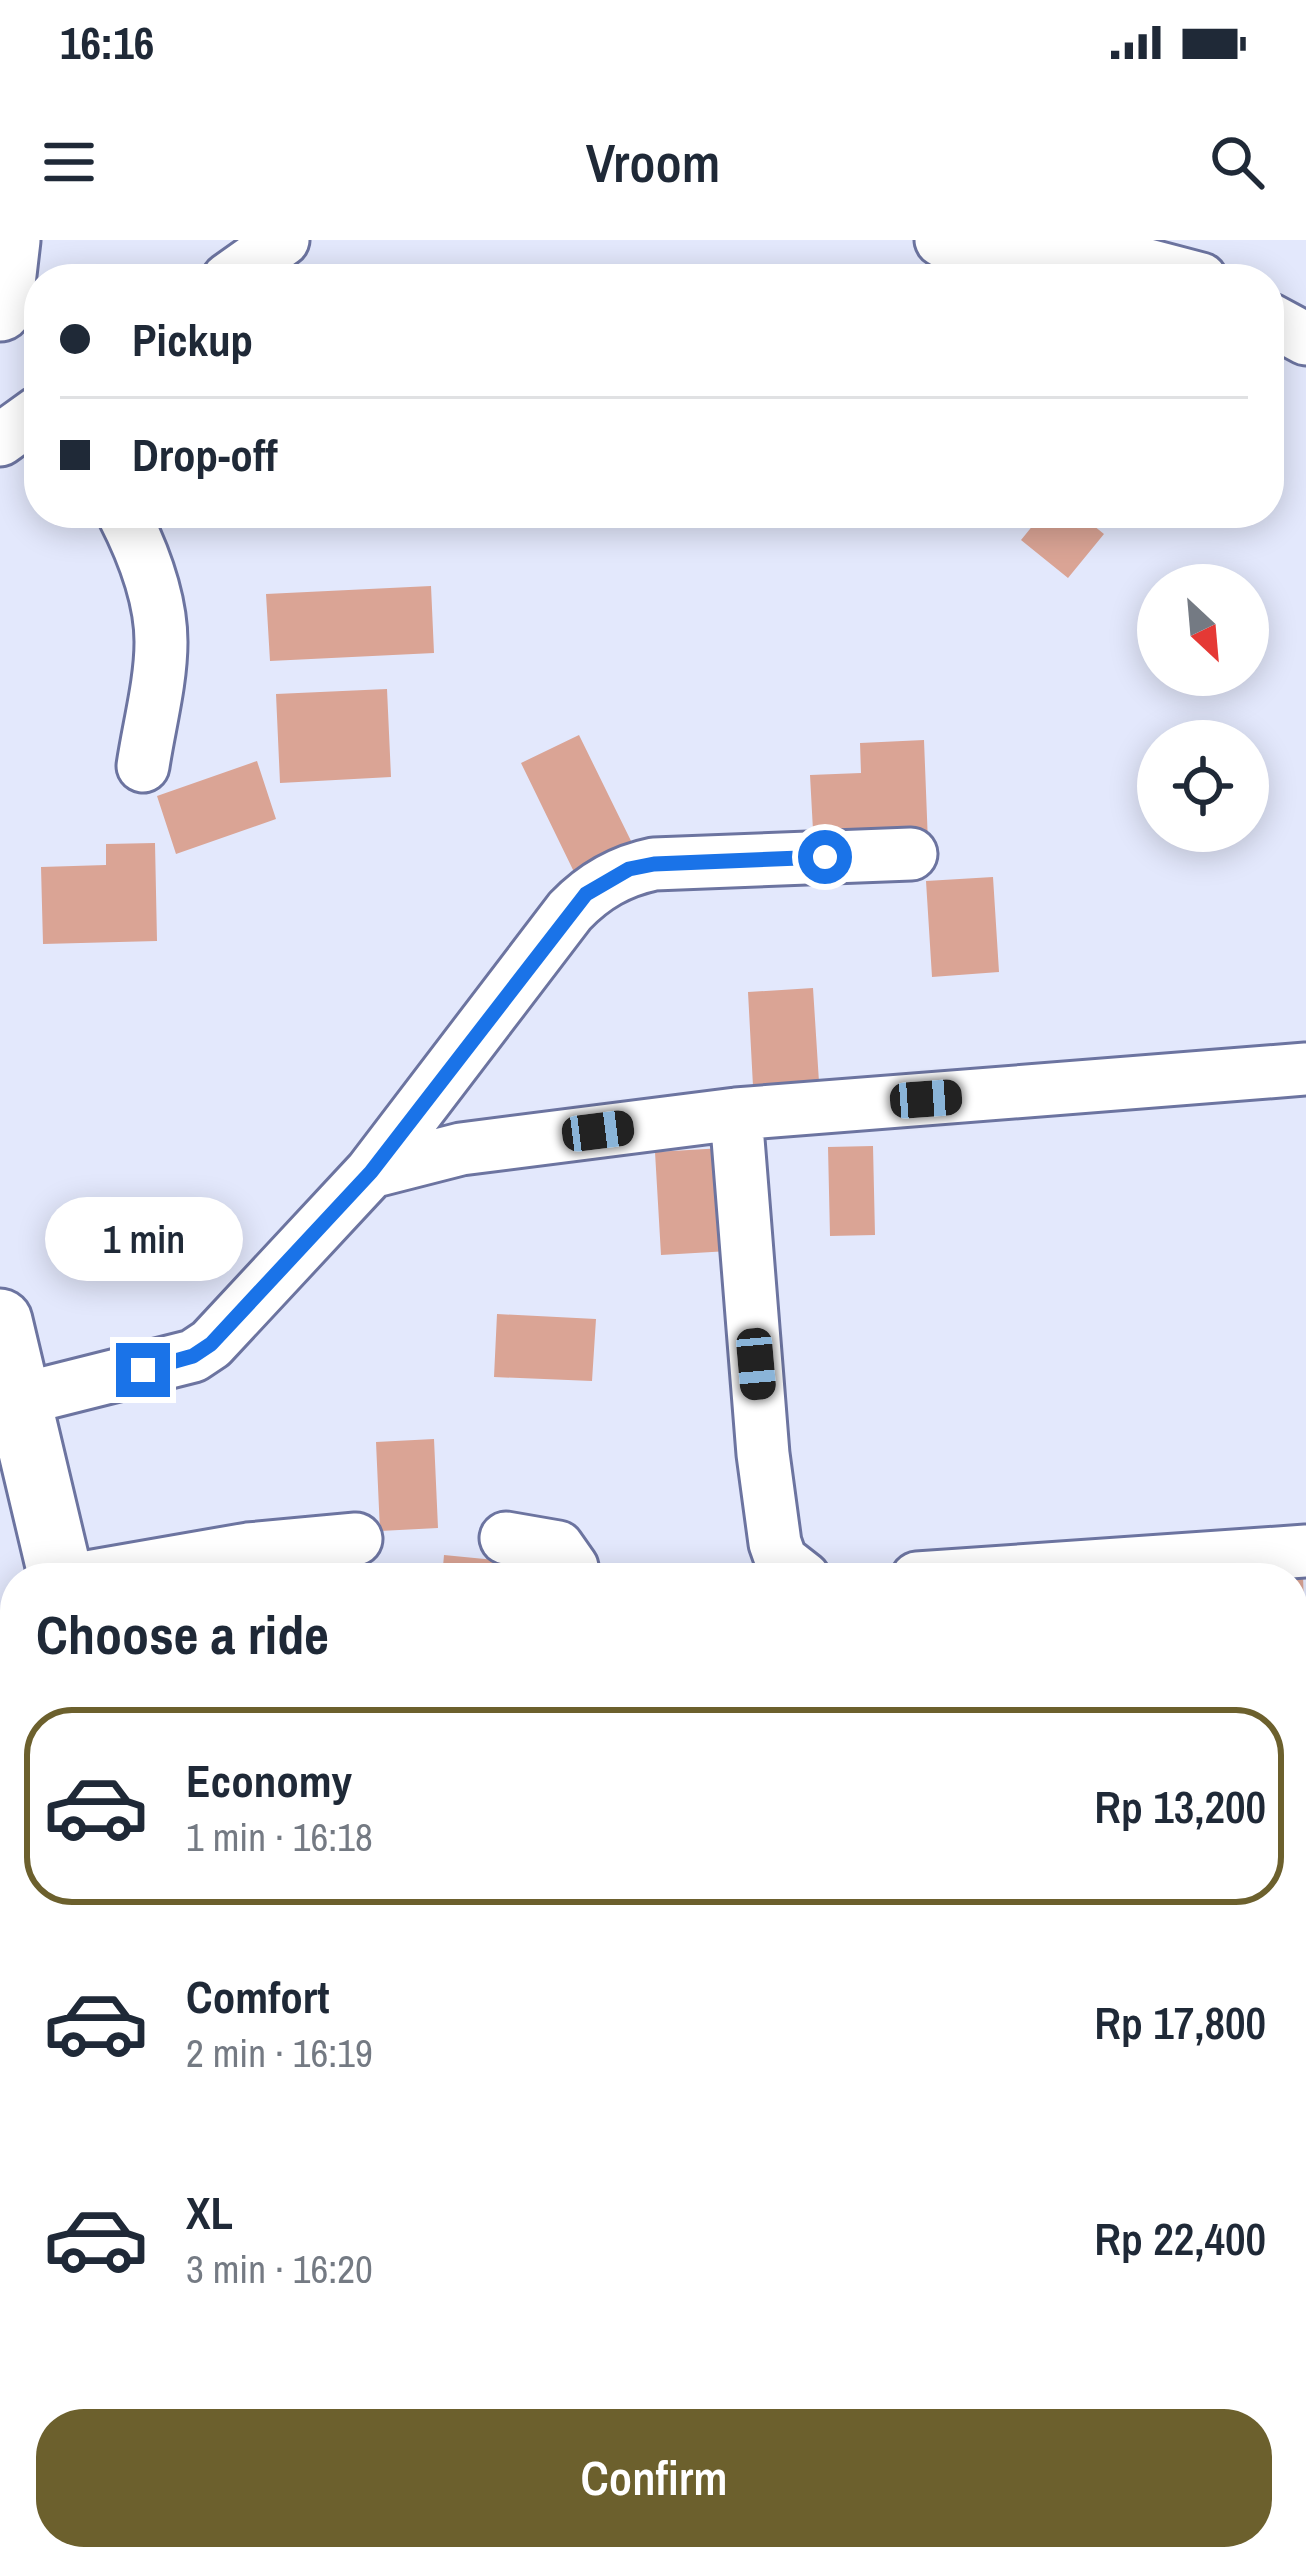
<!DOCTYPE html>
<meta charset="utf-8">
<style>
body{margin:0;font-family:"Archivo Narrow",sans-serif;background:#f2f2f3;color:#1f2937;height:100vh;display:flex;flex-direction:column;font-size:45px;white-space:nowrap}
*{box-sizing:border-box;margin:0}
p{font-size:39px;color:#747a83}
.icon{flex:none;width:66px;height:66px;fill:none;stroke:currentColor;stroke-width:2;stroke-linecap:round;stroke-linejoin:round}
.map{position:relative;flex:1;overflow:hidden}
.details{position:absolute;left:0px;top:1323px;width:1308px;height:1008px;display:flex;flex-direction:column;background:#fff;border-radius:48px 48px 0 0;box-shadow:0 6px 30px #0003}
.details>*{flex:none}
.hud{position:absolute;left:24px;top:24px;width:1260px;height:264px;border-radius:48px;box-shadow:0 6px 30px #0003;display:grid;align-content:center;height:264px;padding:0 36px;background:#fff}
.needle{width:78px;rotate:154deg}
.fabs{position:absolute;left:1137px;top:324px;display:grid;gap:24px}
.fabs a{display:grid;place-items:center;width:132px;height:132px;border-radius:50%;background:#fff;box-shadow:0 6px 30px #0003;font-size:60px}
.end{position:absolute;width:54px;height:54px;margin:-27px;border:15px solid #1a73e8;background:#fff;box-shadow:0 0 0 6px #fff}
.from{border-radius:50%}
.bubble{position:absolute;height:84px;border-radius:42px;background:#fff;box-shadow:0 6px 30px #0003;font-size:39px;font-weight:600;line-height:84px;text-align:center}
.car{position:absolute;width:36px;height:72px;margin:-36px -18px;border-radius:15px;box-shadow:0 0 9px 3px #0007;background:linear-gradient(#222 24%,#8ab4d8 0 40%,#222 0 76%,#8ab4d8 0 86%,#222 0)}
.hud b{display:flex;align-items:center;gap:42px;height:114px;font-size:45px}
.hud b+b{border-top:3px solid #e0e1e3}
.hud i{width:30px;height:30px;background:#1f2937}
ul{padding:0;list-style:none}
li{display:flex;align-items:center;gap:36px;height:198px;margin:0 24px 18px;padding:0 12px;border:6px solid transparent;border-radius:48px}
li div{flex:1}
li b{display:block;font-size:45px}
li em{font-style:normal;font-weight:600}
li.active{border-color:#6c602d}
li>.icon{width:108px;height:108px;stroke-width:1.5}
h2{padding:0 36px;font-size:54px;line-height:144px}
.primary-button{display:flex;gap:24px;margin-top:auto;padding:24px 36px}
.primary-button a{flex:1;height:138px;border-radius:48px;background:#6c602d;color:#fff;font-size:48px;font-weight:600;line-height:138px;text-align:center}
.status{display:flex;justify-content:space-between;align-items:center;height:84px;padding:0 60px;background:#fff;direction:ltr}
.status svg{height:33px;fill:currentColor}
header{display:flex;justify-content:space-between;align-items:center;height:156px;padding:0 36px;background:#fff;font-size:54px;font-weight:600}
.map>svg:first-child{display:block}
.building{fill:#daa495}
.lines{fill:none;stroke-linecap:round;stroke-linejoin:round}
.minor-casing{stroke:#6c74a0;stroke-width:57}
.major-casing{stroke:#6c74a0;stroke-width:69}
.minor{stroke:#fff;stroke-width:51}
.major{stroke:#fff;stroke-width:63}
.route{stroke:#1a73e8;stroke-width:15}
</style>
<div class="status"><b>16:16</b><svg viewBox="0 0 49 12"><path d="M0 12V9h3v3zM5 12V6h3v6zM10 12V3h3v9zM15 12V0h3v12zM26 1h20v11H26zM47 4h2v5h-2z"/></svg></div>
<header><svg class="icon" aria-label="menu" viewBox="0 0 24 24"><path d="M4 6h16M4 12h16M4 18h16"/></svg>Vroom<svg class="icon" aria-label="search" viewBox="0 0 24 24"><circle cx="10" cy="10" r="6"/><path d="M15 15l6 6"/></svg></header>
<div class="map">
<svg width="1306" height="2331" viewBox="0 0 1306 2331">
<rect width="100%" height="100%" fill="#e3e8fc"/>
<path class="building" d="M 1043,273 L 1078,273 L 1104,294 L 1068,338 L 1021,300 Z
M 431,346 L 434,413 L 270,421 L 266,354 Z
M 387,449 L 391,537 L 280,543 L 276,454 Z
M 579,495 L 634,607 L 576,636 L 521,523 Z
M 924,500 L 928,603 L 814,609 L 810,535 L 861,533 L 860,503 Z
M 257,521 L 276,579 L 176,614 L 157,556 Z
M 155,603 L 157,701 L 43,704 L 41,627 L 106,625 L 106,604 Z
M 993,637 L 999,732 L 932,737 L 926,641 Z
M 813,748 L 819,842 L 753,846 L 748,752 Z
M 873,906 L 875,995 L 830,996 L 828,907 Z
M 723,908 L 729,1011 L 661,1015 L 655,912 Z
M 497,1074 L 596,1079 L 592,1141 L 494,1137 Z
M 434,1199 L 438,1288 L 380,1291 L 376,1202 Z
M 327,1309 L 330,1338 L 230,1338 Z
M 444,1315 L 556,1326 L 555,1338 L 442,1338 Z
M 1303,1334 L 1306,1445 L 1293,1446 L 1293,1335 Z
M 0,2018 L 15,2018 L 15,2089 L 0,2090 Z
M 1304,2197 L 1306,2197 L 1306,2264 L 1293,2261 Z
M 0,2291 L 15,2294 L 15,2316 L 111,2316 L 120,2318 L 117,2331 L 0,2331 Z"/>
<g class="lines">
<g class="minor-casing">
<path id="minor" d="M 941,0 L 962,13 L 998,24 L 1055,18 L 1125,19 L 1201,39
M 228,39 L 283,0
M 1269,79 L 1306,99
M 0,200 L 39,172
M 123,273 C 143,312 161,357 161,402 C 161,442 149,486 143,526
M 736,874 L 763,1214 L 775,1303 L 781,1320 L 804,1338
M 371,932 L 570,671 C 594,646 620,631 654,624 L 911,614
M 18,1160 L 193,1116 L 211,1104 L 371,932 L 461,909 L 736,874 L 1306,829
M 506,1298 L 558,1307 L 572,1327 L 571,1338
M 81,1338 L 248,1309 L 356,1299
M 917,1338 L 1306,1311
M 0,1864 L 15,1864
M 0,1966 L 15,1966
M 0,2161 L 15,2161
M 1293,2298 L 1306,2299
M 503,2331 L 503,2316
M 788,2331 L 788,2316
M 963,2331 L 963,2316
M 1157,2331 L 1158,2316"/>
</g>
<g class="major-casing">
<path id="major" d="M 0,69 L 8,0
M 0,1081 L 61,1338
M 144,2331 L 146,2316"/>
</g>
<use href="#minor" class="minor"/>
<use href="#major" class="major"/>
</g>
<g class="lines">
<path class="route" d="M 143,1130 L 193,1116 L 211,1104 L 371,932 L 586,654 L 629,629 L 654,624 L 825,617"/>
</g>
</svg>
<div class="fabs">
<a><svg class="needle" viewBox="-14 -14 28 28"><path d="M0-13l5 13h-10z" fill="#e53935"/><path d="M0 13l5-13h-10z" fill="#747a83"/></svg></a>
<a><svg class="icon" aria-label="locate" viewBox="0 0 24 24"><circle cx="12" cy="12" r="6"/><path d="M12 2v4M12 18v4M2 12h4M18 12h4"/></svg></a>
</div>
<i class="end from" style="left:825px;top:617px"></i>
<i class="end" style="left:143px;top:1130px"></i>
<div class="bubble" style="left:45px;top:957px;width:198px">1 min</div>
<i class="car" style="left:926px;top:859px;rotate:86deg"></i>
<i class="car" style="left:598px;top:891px;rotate:83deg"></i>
<i class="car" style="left:756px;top:1124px;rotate:175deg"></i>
<div class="hud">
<b><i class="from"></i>Pickup</b>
<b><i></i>Drop-off</b>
</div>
<section class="details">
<h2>Choose a ride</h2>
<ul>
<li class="active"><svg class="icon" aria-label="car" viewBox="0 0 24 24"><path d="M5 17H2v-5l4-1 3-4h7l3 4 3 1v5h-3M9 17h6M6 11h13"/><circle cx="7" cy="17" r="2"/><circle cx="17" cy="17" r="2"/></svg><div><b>Economy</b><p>1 min · 16:18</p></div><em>Rp 13,200</em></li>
<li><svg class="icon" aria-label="car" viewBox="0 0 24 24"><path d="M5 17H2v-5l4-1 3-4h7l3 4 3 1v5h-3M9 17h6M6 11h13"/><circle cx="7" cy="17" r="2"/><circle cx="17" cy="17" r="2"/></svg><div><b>Comfort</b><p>2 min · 16:19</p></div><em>Rp 17,800</em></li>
<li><svg class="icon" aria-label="car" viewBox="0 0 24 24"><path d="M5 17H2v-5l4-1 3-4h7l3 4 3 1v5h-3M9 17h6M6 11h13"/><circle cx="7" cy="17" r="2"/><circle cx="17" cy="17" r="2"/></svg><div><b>XL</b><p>3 min · 16:20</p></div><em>Rp 22,400</em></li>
</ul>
<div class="primary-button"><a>Confirm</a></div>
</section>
</div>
